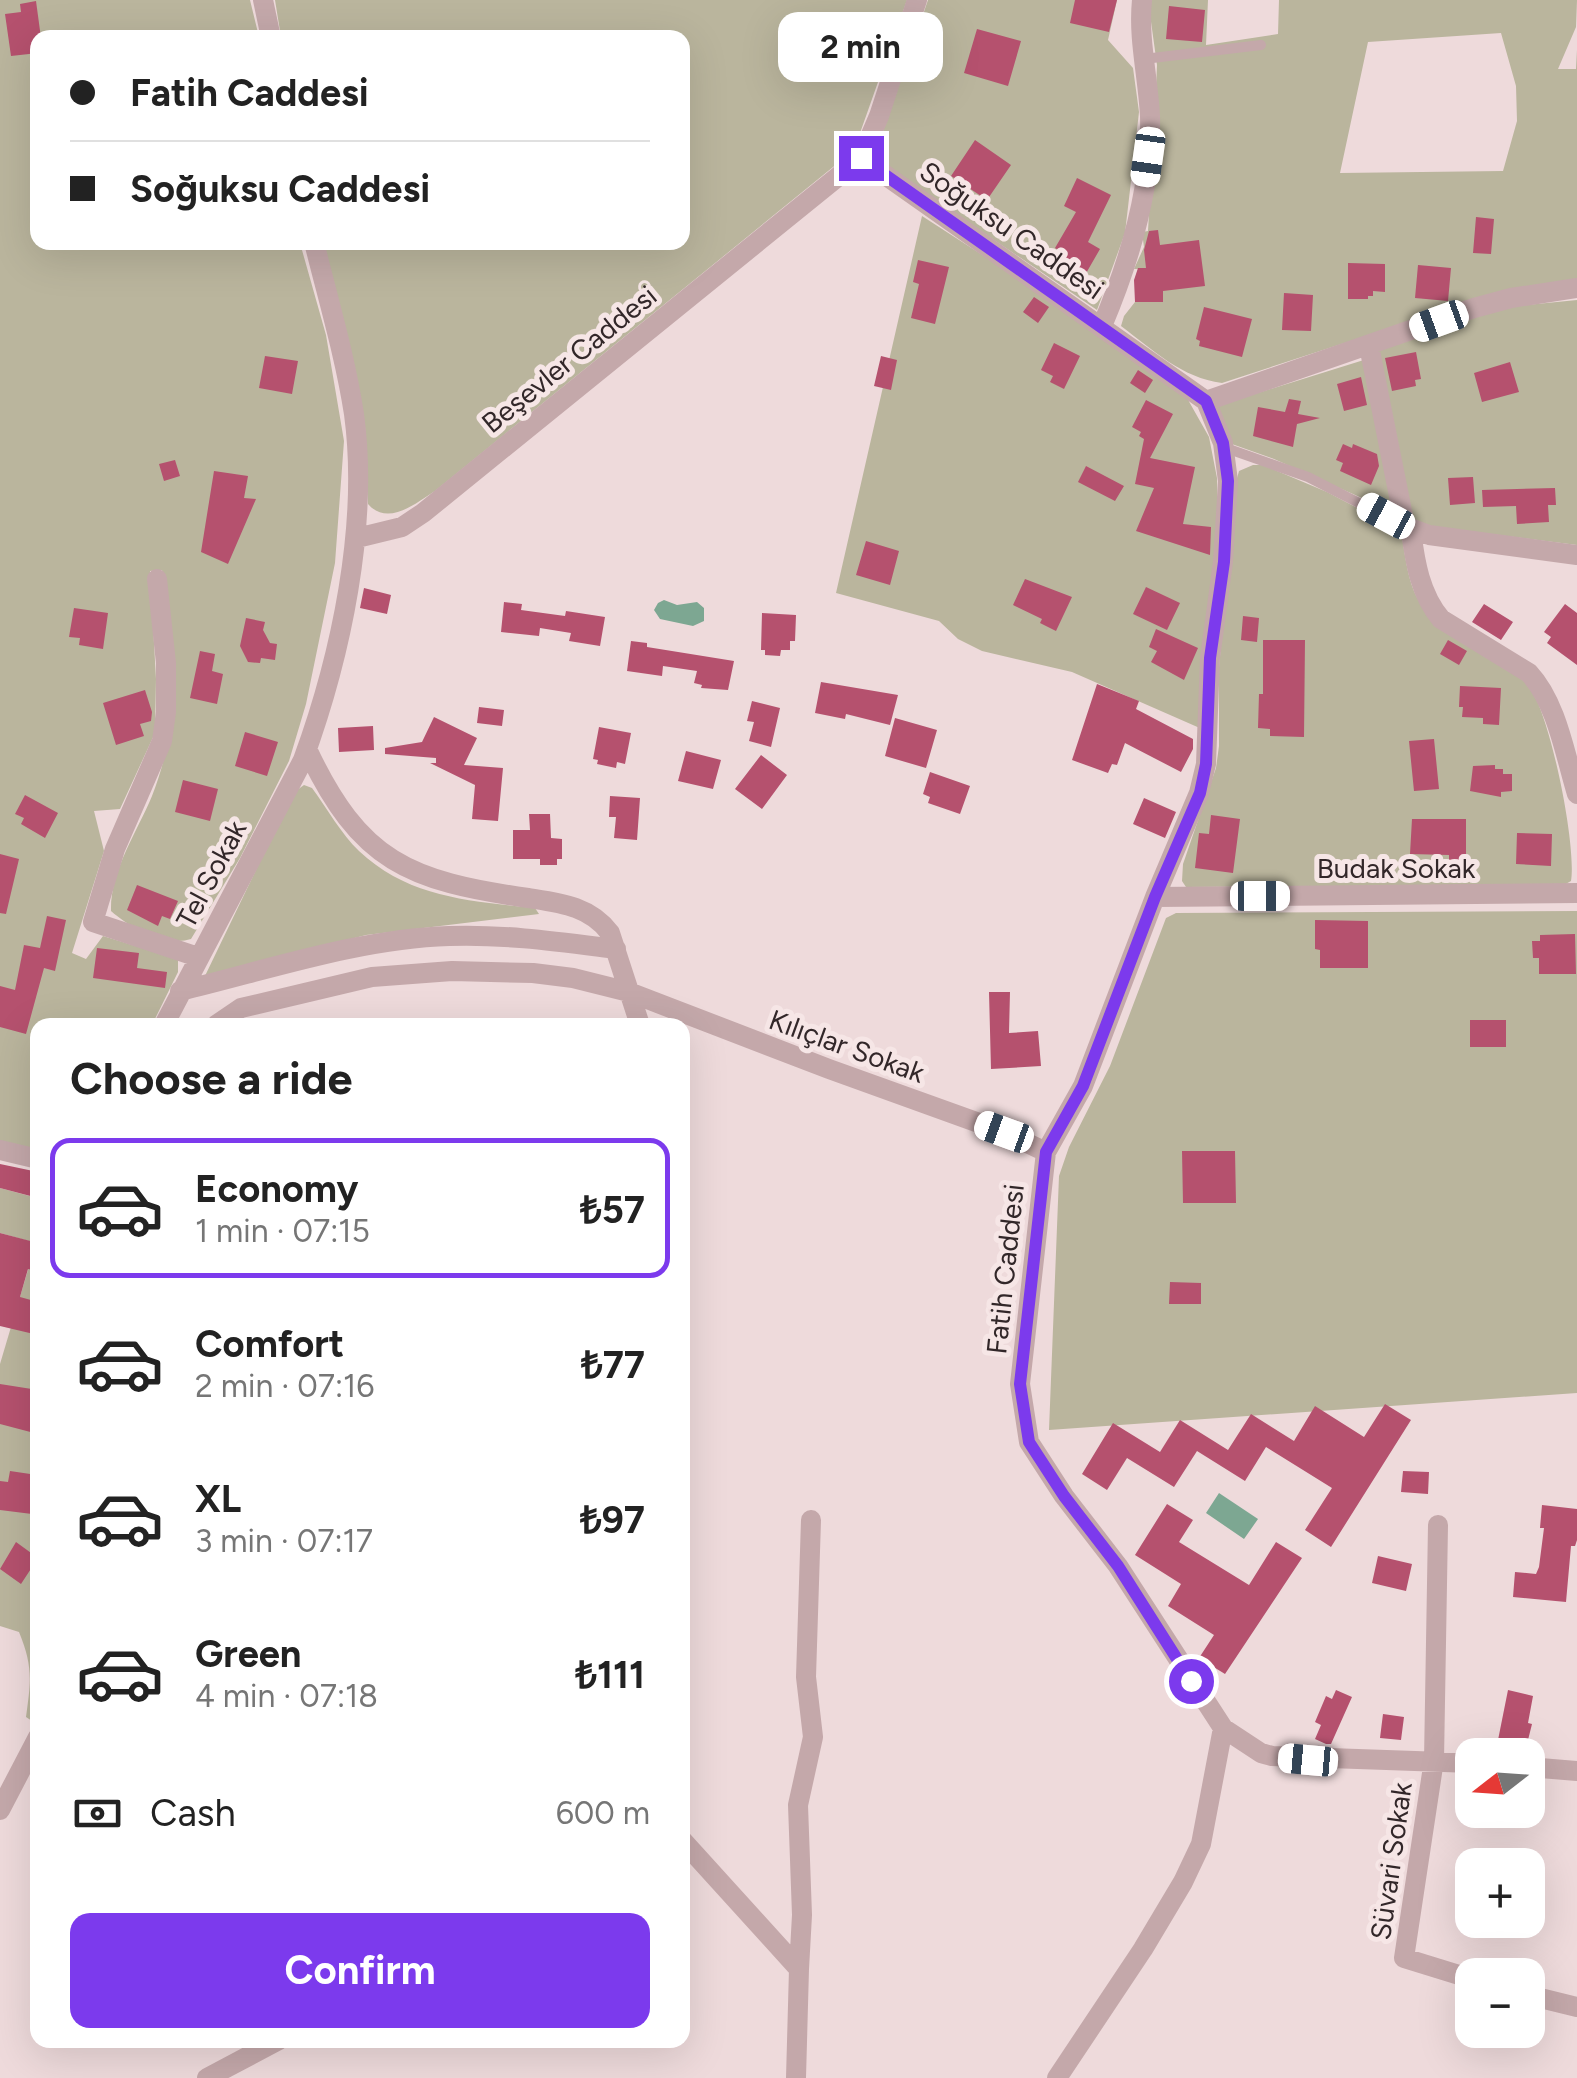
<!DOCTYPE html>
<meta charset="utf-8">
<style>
body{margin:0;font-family:Figtree,sans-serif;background:#f6f6f6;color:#222;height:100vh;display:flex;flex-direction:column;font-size:38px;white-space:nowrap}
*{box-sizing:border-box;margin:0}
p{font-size:32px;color:#767676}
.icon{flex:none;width:55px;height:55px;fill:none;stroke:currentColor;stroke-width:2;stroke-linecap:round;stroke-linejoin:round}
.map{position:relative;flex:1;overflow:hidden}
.sheet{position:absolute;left:30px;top:1018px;width:660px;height:1030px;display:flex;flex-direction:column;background:#fff;border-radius:20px;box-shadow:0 10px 40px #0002}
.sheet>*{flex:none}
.hud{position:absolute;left:30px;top:30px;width:660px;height:220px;border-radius:20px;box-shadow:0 10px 40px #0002;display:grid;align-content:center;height:220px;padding:0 40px;background:#fff}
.needle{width:65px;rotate:253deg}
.tools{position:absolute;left:1455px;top:1738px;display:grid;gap:20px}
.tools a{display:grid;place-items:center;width:90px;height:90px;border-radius:20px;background:#fff;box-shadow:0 10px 40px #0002;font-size:50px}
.end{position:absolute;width:45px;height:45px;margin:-22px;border:12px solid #7c3aed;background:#fff;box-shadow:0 0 0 5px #fff}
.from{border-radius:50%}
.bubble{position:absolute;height:70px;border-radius:20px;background:#fff;box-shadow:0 10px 40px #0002;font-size:32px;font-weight:700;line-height:70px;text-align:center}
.car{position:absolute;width:30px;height:60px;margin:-30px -15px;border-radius:12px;box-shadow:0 0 8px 2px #0007;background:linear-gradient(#fff 24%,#345 0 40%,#fff 0 76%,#345 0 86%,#fff 0)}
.hud b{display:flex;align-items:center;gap:35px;height:95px;font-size:38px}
.hud b+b{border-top:2px solid #e0e0e0}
.hud i{width:25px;height:25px;background:#222}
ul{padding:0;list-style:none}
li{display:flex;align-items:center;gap:30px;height:140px;margin:0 20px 15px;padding:0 20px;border:5px solid transparent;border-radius:20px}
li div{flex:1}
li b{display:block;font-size:38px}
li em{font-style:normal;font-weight:700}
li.active{border-color:#7c3aed}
li>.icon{width:90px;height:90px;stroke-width:1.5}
h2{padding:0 40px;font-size:45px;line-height:120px}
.pay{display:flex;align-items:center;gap:25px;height:110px;padding:0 40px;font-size:38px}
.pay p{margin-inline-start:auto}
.cta{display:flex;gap:20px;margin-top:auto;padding:20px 40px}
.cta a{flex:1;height:115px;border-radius:20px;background:#7c3aed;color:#fff;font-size:40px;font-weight:700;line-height:115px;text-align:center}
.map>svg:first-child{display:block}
.green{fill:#bab59d;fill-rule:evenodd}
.water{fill:#7da792}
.building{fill:#b5516e}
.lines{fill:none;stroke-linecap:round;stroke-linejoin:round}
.service{stroke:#c4a8aa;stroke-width:10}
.minor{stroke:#c4a8aa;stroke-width:20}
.route{stroke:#7c3aed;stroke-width:12}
.labels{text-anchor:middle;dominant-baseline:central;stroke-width:10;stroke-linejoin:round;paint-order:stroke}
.street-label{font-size:28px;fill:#322729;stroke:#f6e6e6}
</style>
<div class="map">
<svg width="1577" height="2078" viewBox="0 0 1577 2078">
<rect width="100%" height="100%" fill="#eedadb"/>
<path class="green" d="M 0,0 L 250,0 L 259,37 L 38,38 L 38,242 L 300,243 L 326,335 L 344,441 L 335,563 L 306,704 L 289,761 L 240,858 L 191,939 C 166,947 130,928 111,911 C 110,871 137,832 152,796 C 181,722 178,647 162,570 L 150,571 L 156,679 L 155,733 L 120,809 L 94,811 L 104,851 L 72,953 L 86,959 L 103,936 L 178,959 L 178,972 L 152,1025 L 38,1025 L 37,1149 L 0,1141 Z
M 275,0 L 907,0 L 854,150 L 435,491 C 416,503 388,527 368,504 L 365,427 L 323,243 L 682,242 L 682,38 L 281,37 Z
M 928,0 L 1117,0 L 1108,40 L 1133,68 L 1139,112 L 1125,233 L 1097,310 L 884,165 L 879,143 Z
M 1148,0 L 1208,0 L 1206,45 L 1278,34 L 1279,0 L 1577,0 L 1576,27 L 1558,69 L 1576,69 L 1577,50 L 1577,280 L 1495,294 L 1222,383 C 1182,378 1153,350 1121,326 L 1124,316 L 1135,302 L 1163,301 L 1163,269 L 1134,269 L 1144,247 L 1142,232 L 1148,231 L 1156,88 L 1157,65 ZM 1501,33 L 1516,86 L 1517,121 L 1503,171 L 1340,173 L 1368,42 Z
M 922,216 L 1038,291 L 1187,398 L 1209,437 L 1217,478 L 1218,521 L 1202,729 L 1072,672 L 982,651 L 958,639 L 939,621 L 836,593 Z
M 1577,300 L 1577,545 L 1428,526 L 1412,518 L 1377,351 L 1506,307 Z
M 1367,359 L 1398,514 L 1274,459 L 1229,443 L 1216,406 Z
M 1253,465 L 1263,465 L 1327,492 L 1401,531 C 1405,553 1408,588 1422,605 C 1426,610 1436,614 1441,618 C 1467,636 1501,653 1523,676 C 1549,703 1577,846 1571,881 L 1564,885 L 1186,887 L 1182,881 L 1183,864 L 1216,768 L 1219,746 L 1219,667 L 1236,482 L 1239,471 Z
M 304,785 L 312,788 C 327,808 341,834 359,851 C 409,898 470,901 535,908 L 539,914 L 366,935 L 204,978 L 293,793 Z
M 1577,911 L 1577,1393 L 1049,1430 L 1059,1176 L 1069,1147 L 1110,1066 L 1166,918 L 1176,913 Z
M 0,1188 L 37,1198 L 38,1702 L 32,1721 L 26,1717 C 31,1681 33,1666 19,1632 L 0,1626 L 0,1364 L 36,1243 L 0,1233 Z"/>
<path class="water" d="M 664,600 L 677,605 L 697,602 L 704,608 L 704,621 L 693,626 L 660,619 L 654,610 L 658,603 Z
M 1219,1493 L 1258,1519 L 1244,1539 L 1206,1513 Z"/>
<path class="building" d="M 1075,0 L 1117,0 L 1109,32 L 1070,23 Z
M 36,1 L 41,38 L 38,38 L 38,53 L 11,56 L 5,14 L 21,12 L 20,4 Z
M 1169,6 L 1205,10 L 1202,42 L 1166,39 Z
M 977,29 L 1021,41 L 1008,86 L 964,73 Z
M 975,140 L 1011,165 L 987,200 L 951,176 Z
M 1077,178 L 1111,195 L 1088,242 L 1100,249 L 1081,282 L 1066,273 L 1069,268 L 1055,260 L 1060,251 L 1055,248 L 1076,212 L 1064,206 Z
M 1476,217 L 1494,219 L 1491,254 L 1473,253 Z
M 1158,230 L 1160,245 L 1199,240 L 1205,286 L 1163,291 L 1163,302 L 1135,302 L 1134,280 L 1138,268 L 1146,268 L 1144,250 L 1149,231 Z
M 918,260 L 949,267 L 935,324 L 911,318 L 919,284 L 913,282 Z
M 1348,263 L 1385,264 L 1385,292 L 1373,291 L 1373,296 L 1368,296 L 1368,299 L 1348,299 Z
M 1418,265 L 1451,268 L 1448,301 L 1415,298 Z
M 1284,293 L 1313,295 L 1311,331 L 1282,330 Z
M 1034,297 L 1049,307 L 1038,323 L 1023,312 Z
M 1204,307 L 1252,319 L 1242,357 L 1199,346 L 1200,341 L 1196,339 Z
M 1054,343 L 1080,356 L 1064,389 L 1050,382 L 1053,376 L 1041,370 Z
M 1416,352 L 1421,379 L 1415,380 L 1416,386 L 1392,391 L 1385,358 Z
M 265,356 L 298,361 L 292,394 L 259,388 Z
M 881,356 L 897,360 L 891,390 L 874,386 Z
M 1510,362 L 1519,392 L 1482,402 L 1474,373 Z
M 1138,370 L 1153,380 L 1145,393 L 1130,383 Z
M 1361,377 L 1367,405 L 1344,411 L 1337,384 Z
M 1289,399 L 1301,401 L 1298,414 L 1320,418 L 1297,424 L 1293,447 L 1253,436 L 1258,407 L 1285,412 Z
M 1146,400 L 1173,414 L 1150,458 L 1195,467 L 1183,524 L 1211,527 L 1210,555 L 1136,531 L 1154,488 L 1135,484 L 1144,439 L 1139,436 L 1141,432 L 1132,427 Z
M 1343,444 L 1352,448 L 1353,444 L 1377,454 L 1379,466 L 1371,485 L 1340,471 L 1343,463 L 1336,460 Z
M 175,460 L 180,476 L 164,481 L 159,464 Z
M 1086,466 L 1124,486 L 1115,501 L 1078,482 Z
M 214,471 L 248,476 L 244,498 L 256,499 L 228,564 L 201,552 Z
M 1473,477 L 1475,503 L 1450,505 L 1448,478 Z
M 1555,488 L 1556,505 L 1548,505 L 1549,522 L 1517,524 L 1516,506 L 1483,507 L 1482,490 Z
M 866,541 L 899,551 L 890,585 L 856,575 Z
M 1025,579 L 1072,597 L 1056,631 L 1040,623 L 1042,619 L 1013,605 Z
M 1146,587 L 1180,603 L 1167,630 L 1133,614 Z
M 364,588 L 391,595 L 387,614 L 360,608 Z
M 504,602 L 522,604 L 521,610 L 565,616 L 566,611 L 605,617 L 600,646 L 569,641 L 571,633 L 540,628 L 539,636 L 501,632 Z
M 1484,604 L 1513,622 L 1501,640 L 1472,622 Z
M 1565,604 L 1577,613 L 1577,665 L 1547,643 L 1551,637 L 1544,632 Z
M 74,608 L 108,613 L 103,649 L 79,645 L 80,638 L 69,637 Z
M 762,613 L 796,615 L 795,641 L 790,641 L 790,650 L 781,650 L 780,656 L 765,655 L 765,650 L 761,650 Z
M 1243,616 L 1259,618 L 1257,642 L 1241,640 Z
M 246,618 L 265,622 L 263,630 L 270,643 L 277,644 L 275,660 L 261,658 L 260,663 L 248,662 L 240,646 Z
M 1156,629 L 1198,648 L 1184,680 L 1151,662 L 1157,651 L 1149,647 Z
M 1263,640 L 1305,640 L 1304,737 L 1270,736 L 1270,729 L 1258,728 L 1259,694 L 1263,694 Z
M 1448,640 L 1467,651 L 1459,665 L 1440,654 Z
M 631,641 L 647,643 L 647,647 L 734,661 L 728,690 L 701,688 L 702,685 L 694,683 L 697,671 L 663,666 L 662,676 L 627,671 Z
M 200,651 L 215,654 L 212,671 L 223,674 L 217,704 L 190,698 Z
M 821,682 L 898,695 L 890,725 L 846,714 L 845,719 L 815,713 Z
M 1097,684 L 1139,701 L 1136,709 L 1193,739 L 1193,749 L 1181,772 L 1125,743 L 1117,765 L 1112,764 L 1108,773 L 1072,760 Z
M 1460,686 L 1501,688 L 1499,725 L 1483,724 L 1483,718 L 1462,717 L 1463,707 L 1459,707 Z
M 145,690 L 152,712 L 151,721 L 140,724 L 144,736 L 116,745 L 103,703 Z
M 752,701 L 780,708 L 771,747 L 749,741 L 754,722 L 747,721 Z
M 479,707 L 504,710 L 502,726 L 477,723 Z
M 434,717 L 477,738 L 464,765 L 503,768 L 498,821 L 472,819 L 475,785 L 430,763 L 436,763 L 436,758 L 385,754 L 385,748 L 422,742 Z
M 895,718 L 937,730 L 926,768 L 885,756 Z
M 373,726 L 374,750 L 339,752 L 338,728 Z
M 599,727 L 631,733 L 625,764 L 617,762 L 616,768 L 597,764 L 598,760 L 593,759 Z
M 245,732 L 278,742 L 267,776 L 235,766 Z
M 1434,739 L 1439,789 L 1414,791 L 1409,741 Z
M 686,751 L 721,760 L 713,789 L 678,781 Z
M 761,755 L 787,775 L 762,809 L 735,789 Z
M 1495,765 L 1495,769 L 1503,769 L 1503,774 L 1512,774 L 1512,791 L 1501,792 L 1501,797 L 1470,791 L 1473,766 Z
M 930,772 L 970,786 L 960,814 L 928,803 L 930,797 L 923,794 Z
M 183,780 L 218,789 L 210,821 L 175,812 Z
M 25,795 L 58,813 L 45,838 L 21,824 L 24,818 L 15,814 Z
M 610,796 L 640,798 L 637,840 L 614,838 L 616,817 L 609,817 Z
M 1144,798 L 1176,812 L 1165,838 L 1133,824 Z
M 529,814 L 550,814 L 551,838 L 562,839 L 562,859 L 557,859 L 557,865 L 540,865 L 540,859 L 513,859 L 513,830 L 530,830 Z
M 1211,815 L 1240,819 L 1233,873 L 1195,868 L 1199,833 L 1209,834 Z
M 1412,819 L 1466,819 L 1466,875 L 1449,875 L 1449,855 L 1410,854 Z
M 1517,833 L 1552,834 L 1551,866 L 1516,864 Z
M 0,854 L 19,859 L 6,914 L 0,913 Z
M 137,885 L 178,901 L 170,919 L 162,916 L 158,926 L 127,910 Z
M 47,916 L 66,920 L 55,971 L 44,968 L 26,1034 L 0,1027 L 0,986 L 15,990 L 24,945 L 40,948 Z
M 1315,920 L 1368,921 L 1368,968 L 1320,968 L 1320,950 L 1315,949 Z
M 1575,934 L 1576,974 L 1539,974 L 1539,958 L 1533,958 L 1532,941 L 1540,941 L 1540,935 Z
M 97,948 L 139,953 L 137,968 L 167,972 L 165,988 L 93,978 Z
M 989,992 L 1010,992 L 1009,1033 L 1038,1031 L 1041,1066 L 991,1069 Z
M 1470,1020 L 1506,1020 L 1506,1047 L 1470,1047 Z
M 1182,1151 L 1235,1151 L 1236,1203 L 1183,1203 Z
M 0,1164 L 38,1172 L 38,1198 L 0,1188 Z
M 0,1233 L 38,1243 L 38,1271 L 28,1269 L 20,1297 L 38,1302 L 38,1335 L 0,1326 Z
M 1170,1282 L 1201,1283 L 1201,1304 L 1169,1304 Z
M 0,1384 L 38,1390 L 38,1434 L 0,1424 Z
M 1385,1404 L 1411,1420 L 1331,1547 L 1305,1530 L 1332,1488 L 1266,1447 L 1245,1481 L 1197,1451 L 1174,1487 L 1127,1458 L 1107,1490 L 1082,1474 L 1113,1423 L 1160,1452 L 1180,1420 L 1228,1450 L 1251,1414 L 1294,1441 L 1315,1406 L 1364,1437 Z
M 10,1471 L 37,1475 L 32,1514 L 0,1510 L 0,1481 L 8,1482 Z
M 1403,1471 L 1429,1472 L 1428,1494 L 1401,1492 Z
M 1167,1504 L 1193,1520 L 1179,1542 L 1249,1585 L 1276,1542 L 1302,1558 L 1225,1674 L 1199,1658 L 1214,1635 L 1168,1606 L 1181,1584 L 1135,1555 Z
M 1542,1505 L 1577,1509 L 1577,1540 L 1575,1546 L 1571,1546 L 1566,1602 L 1513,1597 L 1515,1572 L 1536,1574 L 1539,1567 L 1544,1528 L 1540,1528 Z
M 16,1542 L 38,1558 L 21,1584 L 0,1569 Z
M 1378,1556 L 1412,1564 L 1406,1591 L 1372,1583 Z
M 1336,1690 L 1352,1697 L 1331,1744 L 1326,1744 L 1315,1739 L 1321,1725 L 1315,1722 L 1326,1696 L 1332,1699 Z
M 1508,1690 L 1533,1696 L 1528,1723 L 1532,1724 L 1525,1752 L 1496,1750 Z
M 1383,1714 L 1404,1717 L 1401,1740 L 1380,1738 Z"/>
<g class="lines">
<path class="service" d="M 1144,59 L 1261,45
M 1223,447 L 1308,477 L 1404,526"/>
<path class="minor" d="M 263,0 L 271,38
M 861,158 L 1206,401
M 1102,326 C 1130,260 1152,188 1150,116 C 1148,76 1138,39 1142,0
M 1369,346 L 1405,526 L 1429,535 L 1577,555
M 1206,401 L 1474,308 L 1511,298 L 1577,288
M 1411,531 C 1415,562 1420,594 1441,619 L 1529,673 C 1557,703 1565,755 1577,794
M 357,538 L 402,527 L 423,513 L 861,158 L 879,116 L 917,0
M 157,579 L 166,663 L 166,712 L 162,741 L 115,849 L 93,922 L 198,957
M 307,749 C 360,862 409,881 528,898 C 560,903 590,906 610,933 L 640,1025
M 1155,897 L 1577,893
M 180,991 C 268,970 358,939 449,936 C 505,934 560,942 616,949
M 164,1025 L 303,760 C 341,656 369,525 354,414 C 345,356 328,299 314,242
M 216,1025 L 241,1008 L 372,977 L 452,971 L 533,973 L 573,978 L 629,992 L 829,1069 L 1004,1132 L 1046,1152
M 0,1150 L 38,1159
M 1438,1525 L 1434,1760 L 1404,1958 L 1472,1979
M 1223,1728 L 1261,1753 L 1272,1756 L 1472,1763
M 1528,1767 L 1577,1771
M 0,1810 L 38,1737
M 682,1840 L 799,1969 L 796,2078
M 799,1969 L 802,1915 L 798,1805 L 813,1737 L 806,1677 L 811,1520
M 1528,1995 L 1577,2007
M 207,2078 L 279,2040
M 1057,2078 L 1143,1949 L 1183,1882 L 1201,1844 L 1223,1728 L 1118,1566 L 1064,1496 L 1029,1442 L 1020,1384 L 1046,1152 L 1083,1086 L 1155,897 L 1199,793 L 1206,764 L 1210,658 L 1223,562 L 1228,481 L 1223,443 L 1206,401"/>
</g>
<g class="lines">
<path class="route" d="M 861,158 L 1206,401 L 1223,443 L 1228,481 L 1224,562 L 1210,658 L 1206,764 L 1200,793 L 1155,897 L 1083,1086 L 1046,1152 L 1020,1384 L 1029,1442 L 1064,1496 L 1118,1566 L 1191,1681"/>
</g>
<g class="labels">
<g class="street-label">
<text transform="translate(1012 230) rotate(35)">Soğuksu Caddesi</text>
<text transform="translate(569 359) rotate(-39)">Beşevler Caddesi</text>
<text x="1396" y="868">Budak Sokak</text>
<text transform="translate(211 874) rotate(-62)">Tel Sokak</text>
<text transform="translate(847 1046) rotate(20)">Kılıçlar Sokak</text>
<text transform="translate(1005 1269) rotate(-84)">Fatih Caddesi</text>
<text transform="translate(1391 1861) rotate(-82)">Süvari Sokak</text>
</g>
</g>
</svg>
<div class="tools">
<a><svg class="needle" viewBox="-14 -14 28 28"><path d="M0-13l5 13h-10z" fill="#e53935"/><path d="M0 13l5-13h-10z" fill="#767676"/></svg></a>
<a>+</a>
<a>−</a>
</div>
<i class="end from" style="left:1191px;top:1681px"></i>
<i class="end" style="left:861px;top:158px"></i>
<div class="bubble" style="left:778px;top:12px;width:165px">2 min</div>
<i class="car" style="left:1148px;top:157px;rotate:188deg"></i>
<i class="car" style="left:1439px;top:321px;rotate:250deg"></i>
<i class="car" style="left:1386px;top:516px;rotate:298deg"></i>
<i class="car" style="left:1260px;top:896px;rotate:90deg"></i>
<i class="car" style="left:1004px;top:1132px;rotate:290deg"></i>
<i class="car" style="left:1308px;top:1760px;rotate:275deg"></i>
<div class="hud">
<b><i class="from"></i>Fatih Caddesi</b>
<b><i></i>Soğuksu Caddesi</b>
</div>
<section class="sheet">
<h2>Choose a ride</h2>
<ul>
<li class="active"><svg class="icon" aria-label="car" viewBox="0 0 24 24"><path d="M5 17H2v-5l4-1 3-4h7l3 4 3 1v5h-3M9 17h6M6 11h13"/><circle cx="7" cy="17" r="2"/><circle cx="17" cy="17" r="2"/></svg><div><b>Economy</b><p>1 min · 07:15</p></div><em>₺57</em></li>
<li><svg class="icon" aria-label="car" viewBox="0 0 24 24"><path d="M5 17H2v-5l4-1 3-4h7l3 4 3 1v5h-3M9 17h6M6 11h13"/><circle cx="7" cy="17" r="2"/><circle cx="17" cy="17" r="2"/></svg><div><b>Comfort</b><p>2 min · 07:16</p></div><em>₺77</em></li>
<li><svg class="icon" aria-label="car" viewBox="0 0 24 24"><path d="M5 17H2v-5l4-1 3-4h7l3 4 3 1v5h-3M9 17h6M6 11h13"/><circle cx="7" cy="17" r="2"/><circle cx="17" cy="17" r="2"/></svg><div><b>XL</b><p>3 min · 07:17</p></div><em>₺97</em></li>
<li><svg class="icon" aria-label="car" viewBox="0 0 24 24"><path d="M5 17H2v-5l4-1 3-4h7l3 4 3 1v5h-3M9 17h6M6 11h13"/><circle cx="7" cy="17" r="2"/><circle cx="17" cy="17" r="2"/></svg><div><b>Green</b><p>4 min · 07:18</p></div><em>₺111</em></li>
</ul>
<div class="pay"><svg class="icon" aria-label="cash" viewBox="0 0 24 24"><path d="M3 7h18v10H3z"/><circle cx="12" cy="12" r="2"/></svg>Cash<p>600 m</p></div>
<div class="cta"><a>Confirm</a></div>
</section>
</div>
